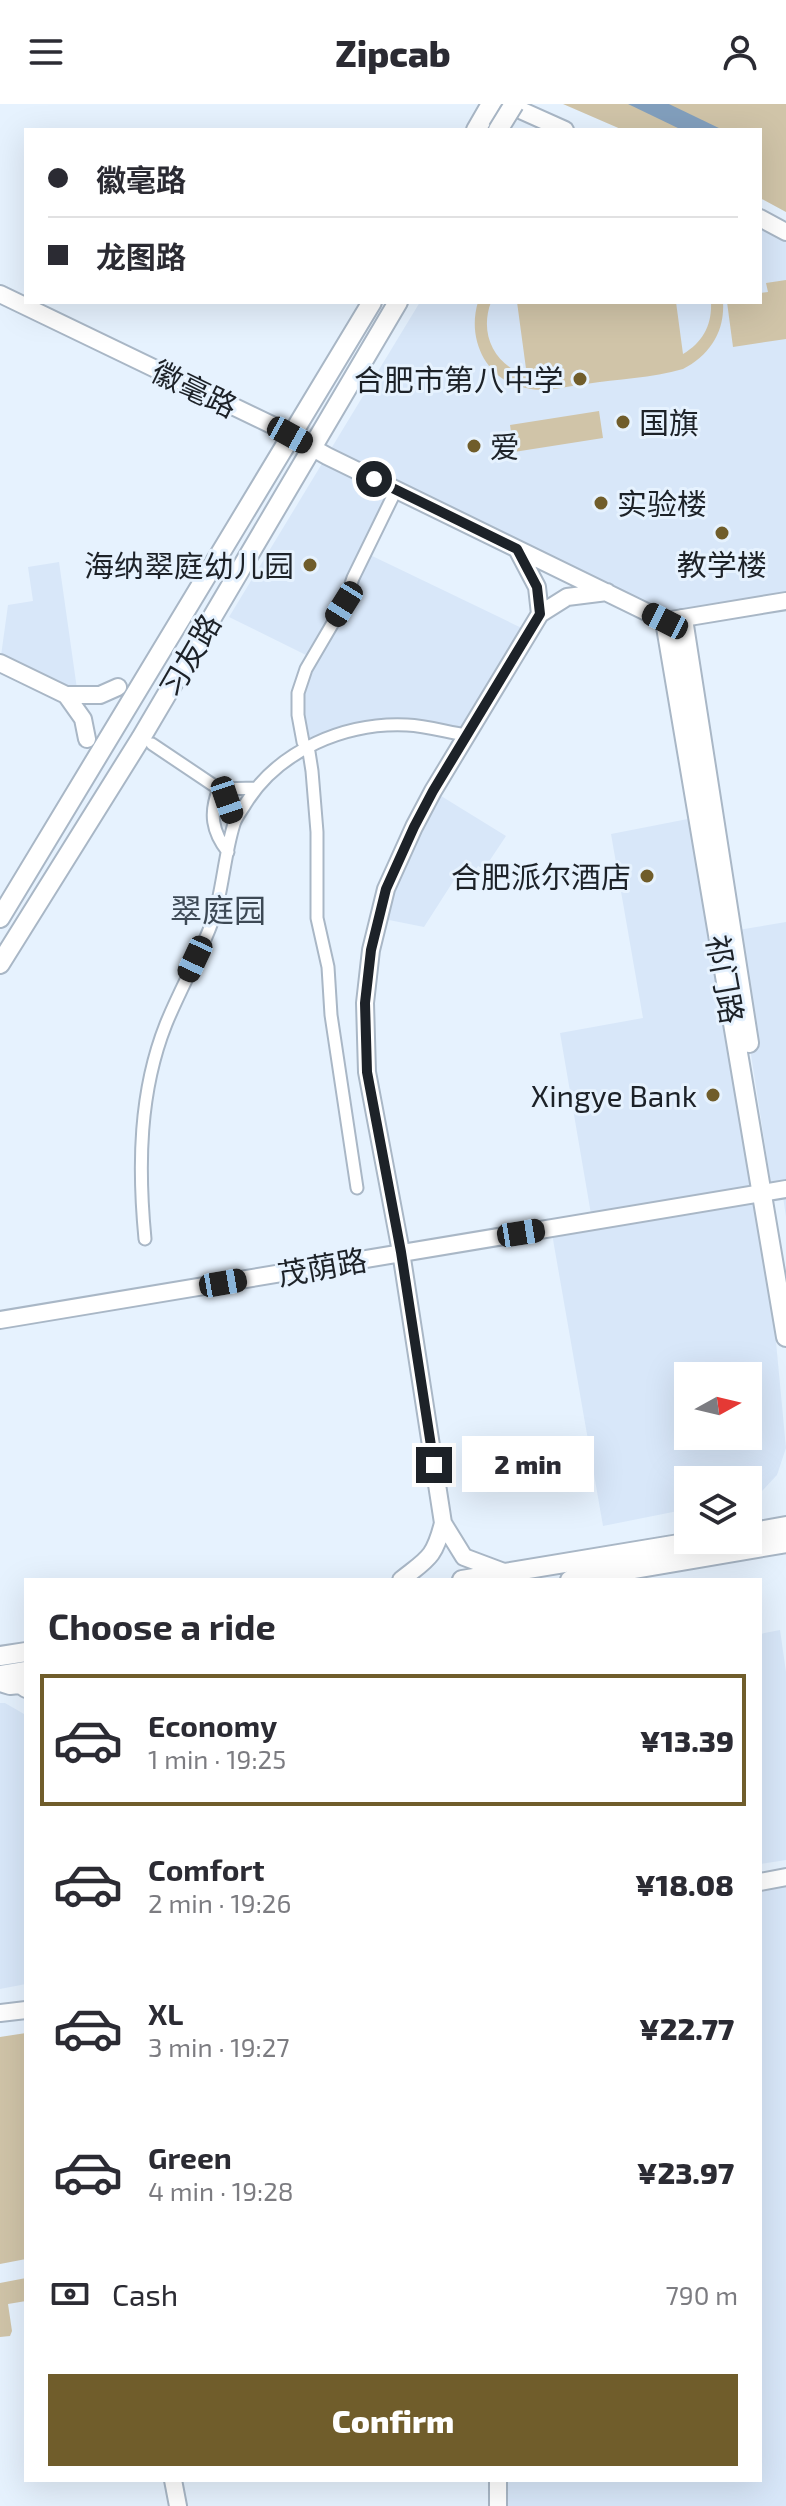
<!DOCTYPE html>
<meta charset="utf-8">
<style>
body{margin:0;font-family:"Exo 2","Noto Sans SC",sans-serif;background:#f2f2f3;color:#2b2b33;height:100vh;display:flex;flex-direction:column;font-size:30px;white-space:nowrap}
*{box-sizing:border-box;margin:0}
p{font-size:26px;color:#7c7c81}
.icon{flex:none;width:44px;height:44px;fill:none;stroke:currentColor;stroke-width:2;stroke-linecap:round;stroke-linejoin:round}
.map{position:relative;flex:1;overflow:hidden}
.drawer{position:absolute;left:24px;top:1474px;width:738px;height:904px;display:flex;flex-direction:column;background:#fff;border-radius:0px;box-shadow:0 8px 32px #0002}
.drawer>*{flex:none}
.top-card{position:absolute;left:24px;top:24px;width:738px;height:176px;border-radius:0px;box-shadow:0 8px 32px #0002;display:grid;align-content:center;height:176px;padding:0 24px;background:#fff}
.needle{width:52px;rotate:82deg}
.controls{position:absolute;left:674px;top:1258px;display:grid;gap:16px}
.controls a{display:grid;place-items:center;width:88px;height:88px;border-radius:0px;background:#fff;box-shadow:0 8px 32px #0002;font-size:40px}
.end{position:absolute;width:36px;height:36px;margin:-18px;border:10px solid #1d2228;background:#fff;box-shadow:0 0 0 4px #fff}
.from{border-radius:50%}
.bubble{position:absolute;height:56px;border-radius:0px;background:#fff;box-shadow:0 8px 32px #0002;font-size:26px;font-weight:800;line-height:56px;text-align:center}
.car{position:absolute;width:24px;height:48px;margin:-24px -12px;border-radius:10px;box-shadow:0 0 6px 2px #0007;background:linear-gradient(#222 24%,#8ab4d8 0 40%,#222 0 76%,#8ab4d8 0 86%,#222 0)}
.top-card b{display:flex;align-items:center;gap:28px;height:76px;font-size:30px}
.top-card b+b{border-top:2px solid #e1e1e2}
.top-card i{width:20px;height:20px;background:#2b2b33}
ul{padding:0;list-style:none}
li{display:flex;align-items:center;gap:24px;height:132px;margin:0 16px 12px;padding:0 8px;border:4px solid transparent;border-radius:0px}
li div{flex:1}
li b{display:block;font-size:30px}
li em{font-style:normal;font-weight:800}
li.on{border-color:#705d2b}
li>.icon{width:72px;height:72px;stroke-width:1.5}
h2{padding:0 24px;font-size:36px;line-height:96px}
.pay{display:flex;align-items:center;gap:20px;height:88px;padding:0 24px;font-size:30px}
.pay p{margin-inline-start:auto}
.cta{display:flex;gap:16px;margin-top:auto;padding:16px 24px}
.cta a{flex:1;height:92px;border-radius:0px;background:#705d2b;color:#fff;font-size:32px;font-weight:800;line-height:92px;text-align:center}
header{display:flex;justify-content:space-between;align-items:center;height:104px;padding:0 24px;background:#fff;font-size:36px;font-weight:800}
.map>svg:first-child{display:block}
.built{fill:#d8e7f9;fill-rule:evenodd}
.green{fill:#d0c4a8}
.water{fill:#829fbd}
.lines{fill:none;stroke-linecap:round;stroke-linejoin:round}
.street-casing{stroke:#a9b7c6;stroke-width:15}
.secondary-casing{stroke:#a9b7c6;stroke-width:20}
.primary-casing{stroke:#a9b7c6;stroke-width:22}
.street{stroke:#fff;stroke-width:11}
.secondary{stroke:#fff;stroke-width:16}
.primary{stroke:#fff;stroke-width:18}
.primary-bridge-casing{stroke:#a9b7c6;stroke-width:22;stroke-linecap:butt}
.primary-bridge{stroke:#fff;stroke-width:18}
.route{stroke:#1d2228;stroke-width:10}
.poi-dot{fill:#705d2b;stroke:#e6f2fe;stroke-width:3}
.labels{text-anchor:middle;dominant-baseline:central;stroke-width:6;stroke-linejoin:round;paint-order:stroke}
.poi-label{font-size:30px;fill:#1d2228;stroke:#e6f2fe;text-anchor:end}
.street-label{font-size:30px;fill:#1d2228;stroke:#e6f2fe}
.neighbourhood-label{font-size:32px;fill:#3d4955;stroke:#e6f2fe}
</style>
<header><svg class="icon" aria-label="menu" viewBox="0 0 24 24"><path d="M4 6h16M4 12h16M4 18h16"/></svg>Zipcab<svg class="icon" aria-label="person" viewBox="0 0 24 24"><circle cx="12" cy="8" r="4"/><path d="M4 21q1-7 8-7t8 7"/></svg></header>
<div class="map">
<svg width="786" height="2402" viewBox="0 0 786 2402">
<rect width="100%" height="100%" fill="#e6f2fe"/>
<path class="built" d="M 760,114 L 786,128 L 786,497 L 665,517 L 396,386 L 366,449 L 530,528 L 467,631 L 384,621 L 307,644 L 298,611 L 312,554 L 229,513 L 420,198 L 760,198 Z
M 59,458 L 78,592 L 0,559 L 8,501 L 33,497 L 28,463 Z
M 433,687 L 506,732 L 484,765 L 478,762 L 467,780 L 456,773 L 424,823 L 379,814 Z
M 698,713 L 762,1089 L 786,1344 L 777,1371 L 761,1388 L 748,1392 L 748,1376 L 688,1376 L 688,1405 L 603,1422 L 551,1124 L 592,1116 L 560,929 L 643,914 L 611,730 ZM 688,1272 L 748,1272 L 748,1332 L 688,1332 Z
M 786,818 L 786,1113 L 782,1086 L 772,1087 L 732,827 Z
M 780,1526 L 786,1568 L 786,1756 L 760,1760 L 760,1530 Z
M 0,1599 L 5,1599 L 24,1610 L 26,1625 L 26,1880 L 0,1885 Z
M 786,1773 L 786,2402 L 498,2402 L 498,2376 L 760,2376 L 760,1778 Z"/>
<path class="green" d="M 563,0 L 786,0 L 786,108 L 760,94 L 760,26 L 623,26 Z
M 786,176 L 786,235 L 733,243 L 727,198 L 760,198 L 760,189 L 768,188 L 766,179 Z
M 478,198 L 491,198 C 479,230 494,261 527,272 L 517,198 L 676,198 L 683,250 C 703,238 712,221 711,198 L 723,198 C 725,228 709,252 683,265 C 652,274 617,275 586,280 C 568,282 548,288 531,285 C 488,280 466,237 478,198 Z
M 599,307 L 603,334 L 514,348 L 510,321 Z
M 26,1929 L 26,2155 L 0,2160 L 0,1933 Z
M 26,2174 L 26,2197 L 8,2200 L 12,2227 L 10,2232 L 0,2233 L 0,2179 Z"/>
<path class="water" d="M 628,0 L 669,0 L 723,26 L 682,26 Z"/>
<g class="lines">
<g class="street-casing">
<path id="street" d="M 152,640 L 219,685 L 227,696 L 235,717
M 228,748 C 212,728 209,709 219,685 L 255,684
M 357,1084 L 331,911 L 328,863 L 317,814 L 317,728 L 312,667 L 309,648 L 303,638 L 298,611 L 298,589 L 306,565 L 344,500 L 353,474 L 396,386
M 145,1135 C 138,1062 139,988 166,920 C 179,888 196,858 209,826 C 223,792 223,755 234,720 C 236,713 242,706 246,699 C 279,646 346,618 407,621 C 427,622 447,628 467,631"/>
</g>
<g class="secondary-casing">
<path id="secondary" d="M 507,0 L 565,26
M 760,114 L 786,128
M 0,190 L 274,322 L 327,352 L 665,517 L 786,497
M 517,445 L 537,483 L 540,510 L 567,493 L 607,488
M 0,559 L 66,591
M 87,635 L 83,615 L 66,591 L 100,591 L 118,583
M 0,1216 L 786,1085
M 443,1419 L 401,1148 L 367,968 L 365,899 L 371,846 L 386,785 L 414,723 L 433,687 L 540,510
M 401,1476 C 427,1455 434,1455 443,1419 L 464,1453 L 504,1468
M 0,1579 L 10,1582 L 20,1581 L 26,1585
M 760,1778 L 786,1773
M 0,1909 L 26,1906
M 173,2376 L 178,2402
M 498,2402 L 498,2376"/>
</g>
<g class="primary-casing">
<path id="primary" d="M 476,26 L 491,0
M 683,515 L 749,939
M 665,517 L 786,1233
M 0,814 L 372,198
M 0,860 L 141,634 L 398,198
M 748,1429 L 786,1422
M 462,1476 L 703,1436
M 570,1476 L 786,1439
M 0,1552 L 26,1548
M 0,1571 L 26,1567"/>
</g>
<use href="#street" class="street"/>
<use href="#secondary" class="secondary"/>
<use href="#primary" class="primary"/>
<g class="primary-bridge-casing">
<path id="primary-bridge" d="M 498,26 L 514,0"/>
</g>
<use href="#primary-bridge" class="primary-bridge"/>
</g>
<g class="lines">
<path class="route" d="M 374,375 L 517,445 L 537,483 L 540,510 L 433,687 L 414,723 L 386,785 L 371,846 L 365,899 L 367,968 L 401,1148 L 434,1361"/>
</g>
<g class="poi-dot">
<circle cx="580" cy="275" r="8"/>
<circle cx="623" cy="318" r="8"/>
<circle cx="474" cy="342" r="8"/>
<circle cx="601" cy="399" r="8"/>
<circle cx="722" cy="429" r="8"/>
<circle cx="310" cy="461" r="8"/>
<circle cx="647" cy="772" r="8"/>
<circle cx="713" cy="991" r="8"/>
</g>
<g class="labels">
<g class="poi-label">
<text x="564" y="275">合肥市第八中学</text>
<text x="639" y="318" text-anchor="start">国旗</text>
<text x="490" y="342" text-anchor="start">爱</text>
<text x="617" y="399" text-anchor="start">实验楼</text>
<text x="722" y="460" text-anchor="middle">教学楼</text>
<text x="294" y="461">海纳翠庭幼儿园</text>
<text x="631" y="772">合肥派尔酒店</text>
<text x="697" y="991">Xingye Bank</text>
</g>
<g class="street-label">
<text transform="translate(195 284) rotate(26)">徽毫路</text>
<text transform="translate(189 551) rotate(-60)">习友路</text>
<text transform="translate(726 875) rotate(80)">祁门路</text>
<text transform="translate(322 1162) rotate(-10)">茂荫路</text>
</g>
<g class="neighbourhood-label">
<text x="218" y="805">翠庭园</text>
</g>
</g>
</svg>
<div class="controls">
<a><svg class="needle" viewBox="-14 -14 28 28"><path d="M0-13l5 13h-10z" fill="#e53935"/><path d="M0 13l5-13h-10z" fill="#7c7c81"/></svg></a>
<a><svg class="icon" aria-label="layers" viewBox="0 0 24 24"><path d="M12 4l9 5-9 5-9-5zM3 14l9 5 9-5"/></svg></a>
</div>
<i class="end from" style="left:374px;top:375px"></i>
<i class="end" style="left:434px;top:1361px"></i>
<div class="bubble" style="left:462px;top:1332px;width:132px">2 min</div>
<i class="car" style="left:290px;top:331px;rotate:119deg"></i>
<i class="car" style="left:344px;top:500px;rotate:212deg"></i>
<i class="car" style="left:665px;top:517px;rotate:297deg"></i>
<i class="car" style="left:227px;top:696px;rotate:161deg"></i>
<i class="car" style="left:195px;top:855px;rotate:205deg"></i>
<i class="car" style="left:521px;top:1129px;rotate:81deg"></i>
<i class="car" style="left:223px;top:1179px;rotate:80deg"></i>
<div class="top-card">
<b><i class="from"></i>徽毫路</b>
<b><i></i>龙图路</b>
</div>
<section class="drawer">
<h2>Choose a ride</h2>
<ul>
<li class="on"><svg class="icon" aria-label="car" viewBox="0 0 24 24"><path d="M5 17H2v-5l4-1 3-4h7l3 4 3 1v5h-3M9 17h6M6 11h13"/><circle cx="7" cy="17" r="2"/><circle cx="17" cy="17" r="2"/></svg><div><b>Economy</b><p>1 min · 19:25</p></div><em>¥13.39</em></li>
<li><svg class="icon" aria-label="car" viewBox="0 0 24 24"><path d="M5 17H2v-5l4-1 3-4h7l3 4 3 1v5h-3M9 17h6M6 11h13"/><circle cx="7" cy="17" r="2"/><circle cx="17" cy="17" r="2"/></svg><div><b>Comfort</b><p>2 min · 19:26</p></div><em>¥18.08</em></li>
<li><svg class="icon" aria-label="car" viewBox="0 0 24 24"><path d="M5 17H2v-5l4-1 3-4h7l3 4 3 1v5h-3M9 17h6M6 11h13"/><circle cx="7" cy="17" r="2"/><circle cx="17" cy="17" r="2"/></svg><div><b>XL</b><p>3 min · 19:27</p></div><em>¥22.77</em></li>
<li><svg class="icon" aria-label="car" viewBox="0 0 24 24"><path d="M5 17H2v-5l4-1 3-4h7l3 4 3 1v5h-3M9 17h6M6 11h13"/><circle cx="7" cy="17" r="2"/><circle cx="17" cy="17" r="2"/></svg><div><b>Green</b><p>4 min · 19:28</p></div><em>¥23.97</em></li>
</ul>
<div class="pay"><svg class="icon" aria-label="cash" viewBox="0 0 24 24"><path d="M3 7h18v10H3z"/><circle cx="12" cy="12" r="2"/></svg>Cash<p>790 m</p></div>
<div class="cta"><a>Confirm</a></div>
</section>
</div>
